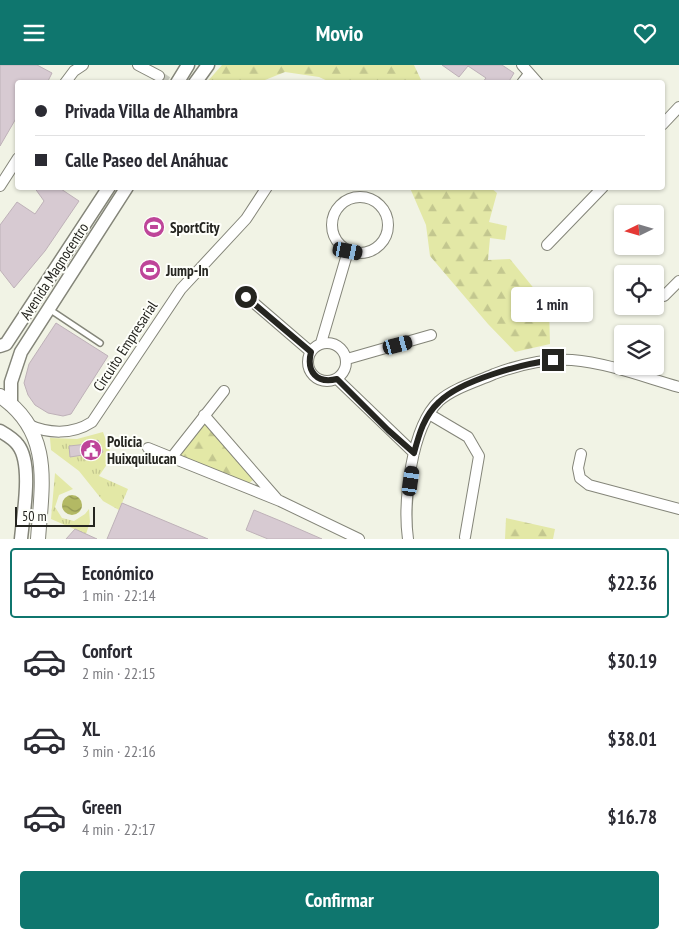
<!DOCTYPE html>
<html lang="es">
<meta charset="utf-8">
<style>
body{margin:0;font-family:"PT Sans Narrow",sans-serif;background:#f7f7f7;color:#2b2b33;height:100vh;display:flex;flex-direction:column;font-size:19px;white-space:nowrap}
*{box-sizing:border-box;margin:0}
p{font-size:16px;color:#7c7c81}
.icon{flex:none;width:28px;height:28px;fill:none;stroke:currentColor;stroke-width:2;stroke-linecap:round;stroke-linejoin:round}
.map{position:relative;height:474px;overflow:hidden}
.sheet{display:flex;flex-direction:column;background:#fff;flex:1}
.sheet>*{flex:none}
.hud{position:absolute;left:15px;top:15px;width:650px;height:110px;border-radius:5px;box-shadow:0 1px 4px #0004;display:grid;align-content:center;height:110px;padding:0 20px;background:#fff}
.needle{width:32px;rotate:265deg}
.buttons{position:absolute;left:614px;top:140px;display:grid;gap:10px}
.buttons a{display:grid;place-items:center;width:50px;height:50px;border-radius:5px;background:#fff;box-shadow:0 1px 4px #0004;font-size:25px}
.scale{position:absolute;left:15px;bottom:12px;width:80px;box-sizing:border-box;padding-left:5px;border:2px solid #252520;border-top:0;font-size:14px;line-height:18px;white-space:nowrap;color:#252520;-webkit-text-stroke:4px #fefffa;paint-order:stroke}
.end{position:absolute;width:22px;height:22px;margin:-11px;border:6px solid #252520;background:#fff;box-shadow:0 0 0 2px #fff}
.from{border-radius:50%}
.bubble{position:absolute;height:35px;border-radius:5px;background:#fff;box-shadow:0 1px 4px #0004;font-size:16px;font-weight:700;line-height:35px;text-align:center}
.car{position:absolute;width:15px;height:30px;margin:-15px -8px;border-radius:6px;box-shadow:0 0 4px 1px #0007;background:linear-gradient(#222 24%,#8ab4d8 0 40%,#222 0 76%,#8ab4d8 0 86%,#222 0)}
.hud b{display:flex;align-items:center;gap:18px;height:48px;font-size:19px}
.hud b+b{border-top:1px solid #e1e1e2}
.hud i{width:12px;height:12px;background:#2b2b33}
ul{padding:9px 0 0;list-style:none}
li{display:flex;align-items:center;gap:15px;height:70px;margin:0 10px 8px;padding:0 10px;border:2px solid transparent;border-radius:5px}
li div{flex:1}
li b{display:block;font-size:19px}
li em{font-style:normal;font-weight:700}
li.selected{border-color:#0f766e}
li>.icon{width:45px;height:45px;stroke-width:1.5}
.action{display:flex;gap:10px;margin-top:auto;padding:10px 20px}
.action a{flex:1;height:58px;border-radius:5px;background:#0f766e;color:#fff;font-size:20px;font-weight:700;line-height:58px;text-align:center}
header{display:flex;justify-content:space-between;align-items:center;height:65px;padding:0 20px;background:#0f766e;color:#fff;font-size:22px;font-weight:700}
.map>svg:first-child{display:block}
.grass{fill:url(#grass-tufts)}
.forest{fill:url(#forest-firs)}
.water{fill:url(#water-waves)}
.building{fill:#d7cad2;stroke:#beb1b8}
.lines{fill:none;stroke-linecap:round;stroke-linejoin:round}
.minor-tunnel{stroke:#c8cabe;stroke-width:10;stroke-dasharray:10 5;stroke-linecap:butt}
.service-casing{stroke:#848579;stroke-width:8}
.minor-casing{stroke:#848579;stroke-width:12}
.tertiary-casing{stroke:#848579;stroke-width:15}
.secondary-casing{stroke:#848579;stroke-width:16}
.service{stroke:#fff;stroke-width:5}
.minor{stroke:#fff;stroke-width:10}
.tertiary{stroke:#fff;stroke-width:12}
.secondary{stroke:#fff;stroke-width:14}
.route{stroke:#252520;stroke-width:6}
.labels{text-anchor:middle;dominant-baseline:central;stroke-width:4;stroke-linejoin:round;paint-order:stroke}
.poi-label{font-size:15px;font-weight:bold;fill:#252520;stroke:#fefffa;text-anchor:start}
.street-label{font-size:15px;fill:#252520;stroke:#fefffa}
</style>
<header><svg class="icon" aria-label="menu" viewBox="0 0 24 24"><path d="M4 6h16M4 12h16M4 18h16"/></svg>Movio<svg class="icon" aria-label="heart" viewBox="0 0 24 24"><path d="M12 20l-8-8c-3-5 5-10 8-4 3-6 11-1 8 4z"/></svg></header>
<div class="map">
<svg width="679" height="474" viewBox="0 0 679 474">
<defs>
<pattern id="grass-tufts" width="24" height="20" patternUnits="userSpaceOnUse" patternTransform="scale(1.25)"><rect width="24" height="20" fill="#e3e8a6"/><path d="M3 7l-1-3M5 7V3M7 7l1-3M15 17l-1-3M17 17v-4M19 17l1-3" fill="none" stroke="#c3c78f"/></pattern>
<pattern id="forest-firs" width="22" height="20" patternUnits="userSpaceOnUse" patternTransform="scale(1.25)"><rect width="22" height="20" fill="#e3e8a6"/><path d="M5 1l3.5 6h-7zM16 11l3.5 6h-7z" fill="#c3c78f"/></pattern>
<pattern id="water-waves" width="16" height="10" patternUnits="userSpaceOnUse" patternTransform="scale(1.25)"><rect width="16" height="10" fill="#b3b964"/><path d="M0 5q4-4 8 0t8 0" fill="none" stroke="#919652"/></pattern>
</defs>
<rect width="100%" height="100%" fill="#f1f3e5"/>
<path class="grass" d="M 103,367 L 112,392 L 99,411 L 128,424 L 119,445 L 103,436 L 79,406 L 51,385 L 50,373 L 77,374 Z
M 55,408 L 73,424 L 59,430 L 55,442 L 62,453 L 74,456 L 85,449 L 89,444 L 90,457 L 86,469 L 51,454 Z"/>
<path class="forest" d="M 222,0 L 414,0 L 422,17 L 330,17 L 319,12 L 285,7 L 260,17 L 207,17 Z
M 410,123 L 491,123 L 497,128 L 489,157 L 507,161 L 505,175 L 490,173 L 488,195 L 510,194 L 549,242 L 550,279 L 515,287 L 488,259 L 430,191 L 426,160 Z
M 204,350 L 257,412 L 244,422 L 172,392 Z
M 506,453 L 555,464 L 553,474 L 505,474 Z"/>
<path class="water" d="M62 440a10 10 0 1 1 20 0a10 10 0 1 1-20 0Z"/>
<path class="building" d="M 0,0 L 37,0 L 52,8 L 47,18 L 18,18 L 18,50 L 0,81 Z
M 442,0 L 502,0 L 514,8 L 508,18 L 482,18 L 486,13 L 468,1 L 459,12 Z
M 34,122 L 58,122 L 79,136 L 45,186 L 14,223 L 0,205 L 0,160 L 17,137 L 35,149 L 44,136 Z
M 56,258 L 108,291 L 71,349 L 63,351 L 48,348 L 35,340 L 28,330 L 24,318 L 29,299 Z
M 98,375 L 103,387 L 85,395 L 83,390 L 70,392 L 69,381 L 88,379 Z
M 122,438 L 208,474 L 107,474 Z
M 254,445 L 283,457 L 322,474 L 268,474 L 246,465 Z
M 75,464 L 97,474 L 66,474 Z"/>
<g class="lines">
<path class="minor-tunnel" d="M 159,11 L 170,18"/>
<g class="service-casing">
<path id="service" d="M 49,244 L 100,278"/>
</g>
<g class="minor-casing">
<path id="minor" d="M 138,0 L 159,11
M 522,0 L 538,18
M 65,18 L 74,6 L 83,0
M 522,18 L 529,9
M 662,60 L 679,42
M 0,121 L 18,93
M332 160a28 28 0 1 1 56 0a28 28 0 1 1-56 0Z
M 547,180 L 603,122
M 664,231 L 679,216
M 247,232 L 311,287
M308 297a19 19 0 1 1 38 0a19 19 0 1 1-38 0Z
M 321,278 L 348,186
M 347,294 L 431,270
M 337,314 L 414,388
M 429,349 L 468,372 L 479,391 L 465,472
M 204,350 L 277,434
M 27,359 C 48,369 72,370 92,357 L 181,224 L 246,154 L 267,122
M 148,383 L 280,436 L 359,474
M 581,389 L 578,403 L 580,413 L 589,420 L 679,444
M 172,392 L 224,326
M 408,474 C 403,438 411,362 439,336 C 454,323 476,317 494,309 C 518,300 546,293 572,295 C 608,298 644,312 679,322"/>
</g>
<g class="tertiary-casing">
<path id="tertiary" d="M 177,18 L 188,0
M 195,18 L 208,0
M 0,281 L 6,279 L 109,122
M 11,340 L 11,317 L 21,287 L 127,122
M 0,366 C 7,370 14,374 18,380 C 33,399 23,451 21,474"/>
</g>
<g class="secondary-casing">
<path id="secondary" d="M 0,331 C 53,367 42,419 38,474"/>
</g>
<use href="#service" class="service"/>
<use href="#minor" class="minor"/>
<use href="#tertiary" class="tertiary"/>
<use href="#secondary" class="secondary"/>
</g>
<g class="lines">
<path class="route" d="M 246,232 L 311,287 C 306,307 317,319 337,314 L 388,365 L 414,388 C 419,369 424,351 439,337 C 461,315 522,299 553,295"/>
</g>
<defs>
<g id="stadium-disc" transform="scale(1.125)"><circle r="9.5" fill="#be4599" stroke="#fefffa"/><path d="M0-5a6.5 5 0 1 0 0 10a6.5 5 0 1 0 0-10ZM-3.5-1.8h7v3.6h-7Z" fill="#fff"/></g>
<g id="civic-disc" transform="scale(1.125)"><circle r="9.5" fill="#be4599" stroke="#fefffa"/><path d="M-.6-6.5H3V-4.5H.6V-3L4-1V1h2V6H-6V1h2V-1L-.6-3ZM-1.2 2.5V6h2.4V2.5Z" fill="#fff"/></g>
</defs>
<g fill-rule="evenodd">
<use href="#stadium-disc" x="154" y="162"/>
<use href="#stadium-disc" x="150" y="205"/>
<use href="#civic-disc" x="91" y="385"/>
</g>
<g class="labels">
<g class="poi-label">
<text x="170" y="162">SportCity</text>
<text x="166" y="205">Jump-In</text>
<text x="107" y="376">Policia<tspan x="107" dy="17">Huixquilucan</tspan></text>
</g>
<g class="street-label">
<text transform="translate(54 206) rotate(-57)">Avenida Magnocentro</text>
<text transform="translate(125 281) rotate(-57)">Circuito Empresarial</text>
</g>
</g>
</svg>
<div class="buttons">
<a><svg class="needle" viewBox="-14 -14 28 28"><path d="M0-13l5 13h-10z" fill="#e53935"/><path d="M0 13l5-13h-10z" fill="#7c7c81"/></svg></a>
<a><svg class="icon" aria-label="locate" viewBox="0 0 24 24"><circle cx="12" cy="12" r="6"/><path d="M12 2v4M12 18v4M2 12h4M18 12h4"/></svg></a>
<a><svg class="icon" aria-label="layers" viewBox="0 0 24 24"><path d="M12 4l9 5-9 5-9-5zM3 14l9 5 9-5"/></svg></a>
</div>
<div class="scale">50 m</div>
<i class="end from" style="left:246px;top:232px"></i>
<i class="end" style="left:553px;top:295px"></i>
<div class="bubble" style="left:511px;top:222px;width:82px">1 min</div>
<i class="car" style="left:348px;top:186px;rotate:101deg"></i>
<i class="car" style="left:398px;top:280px;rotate:75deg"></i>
<i class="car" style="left:411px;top:416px;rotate:8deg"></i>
<div class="hud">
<b><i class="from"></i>Privada Villa de Alhambra</b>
<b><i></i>Calle Paseo del Anáhuac</b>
</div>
</div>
<section class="sheet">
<ul>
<li class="selected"><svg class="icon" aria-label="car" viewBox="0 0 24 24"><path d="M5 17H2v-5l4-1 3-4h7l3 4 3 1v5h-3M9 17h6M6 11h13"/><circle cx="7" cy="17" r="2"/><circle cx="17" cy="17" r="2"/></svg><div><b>Económico</b><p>1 min · 22:14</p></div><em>$22.36</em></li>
<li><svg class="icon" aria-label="car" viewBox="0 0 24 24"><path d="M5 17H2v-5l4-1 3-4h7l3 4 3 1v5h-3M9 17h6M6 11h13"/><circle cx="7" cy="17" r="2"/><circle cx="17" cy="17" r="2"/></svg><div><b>Confort</b><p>2 min · 22:15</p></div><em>$30.19</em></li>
<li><svg class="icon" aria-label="car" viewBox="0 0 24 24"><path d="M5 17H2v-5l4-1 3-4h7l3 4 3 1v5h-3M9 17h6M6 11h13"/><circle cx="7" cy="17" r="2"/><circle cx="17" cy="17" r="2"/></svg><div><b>XL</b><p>3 min · 22:16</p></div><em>$38.01</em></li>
<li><svg class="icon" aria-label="car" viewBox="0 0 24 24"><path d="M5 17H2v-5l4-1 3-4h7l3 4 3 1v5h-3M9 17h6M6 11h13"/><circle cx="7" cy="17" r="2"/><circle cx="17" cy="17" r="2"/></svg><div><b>Green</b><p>4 min · 22:17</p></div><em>$16.78</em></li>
</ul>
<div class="action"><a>Confirmar</a></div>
</section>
